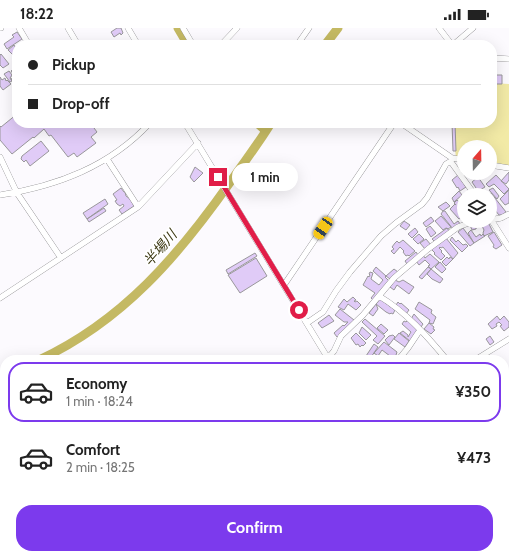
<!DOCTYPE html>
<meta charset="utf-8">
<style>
body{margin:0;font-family:Cabin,"Noto Sans JP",sans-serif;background:#f6f6f6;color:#222;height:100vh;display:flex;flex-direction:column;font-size:15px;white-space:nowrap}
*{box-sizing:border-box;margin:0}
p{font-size:13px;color:#767676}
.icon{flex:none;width:22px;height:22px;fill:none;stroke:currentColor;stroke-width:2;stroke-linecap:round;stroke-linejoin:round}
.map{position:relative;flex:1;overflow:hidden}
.side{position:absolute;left:0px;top:327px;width:509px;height:204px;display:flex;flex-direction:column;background:#fff;border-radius:16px 16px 0 0;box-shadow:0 4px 16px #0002}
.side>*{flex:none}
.banner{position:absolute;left:12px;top:12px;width:485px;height:88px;border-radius:16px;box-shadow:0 4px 16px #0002;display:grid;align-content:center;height:88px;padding:0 16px;background:#fff}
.needle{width:26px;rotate:20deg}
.controls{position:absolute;left:457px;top:112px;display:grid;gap:8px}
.controls a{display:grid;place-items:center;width:40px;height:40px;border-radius:50%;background:#fff;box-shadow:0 4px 16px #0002;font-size:20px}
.end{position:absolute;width:18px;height:18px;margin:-9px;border:5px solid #e11d48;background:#fff;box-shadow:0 0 0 2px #fff}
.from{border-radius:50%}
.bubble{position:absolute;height:28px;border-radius:14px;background:#fff;box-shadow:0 4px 16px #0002;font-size:13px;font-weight:700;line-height:28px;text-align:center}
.car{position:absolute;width:12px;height:24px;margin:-12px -6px;border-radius:5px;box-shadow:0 0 3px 1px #0007;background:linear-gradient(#f5c518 24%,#345 0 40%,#f5c518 0 76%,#345 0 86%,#f5c518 0)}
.banner b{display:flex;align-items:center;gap:14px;height:38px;font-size:15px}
.banner b+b{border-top:1px solid #e0e0e0}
.banner i{width:10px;height:10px;background:#222}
ul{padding:7px 0 0;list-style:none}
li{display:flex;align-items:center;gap:12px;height:60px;margin:0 8px 6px;padding:0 8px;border:2px solid transparent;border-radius:16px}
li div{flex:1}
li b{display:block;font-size:15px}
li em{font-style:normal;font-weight:700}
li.current{border-color:#7c3aed}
li>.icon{width:36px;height:36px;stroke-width:1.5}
.primary-button{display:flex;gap:8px;margin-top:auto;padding:8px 16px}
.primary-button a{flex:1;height:46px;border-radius:16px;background:#7c3aed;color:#fff;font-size:16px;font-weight:700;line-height:46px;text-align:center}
.status{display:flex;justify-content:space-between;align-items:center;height:28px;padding:0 20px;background:#fff;direction:ltr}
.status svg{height:11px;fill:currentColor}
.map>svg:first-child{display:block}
.green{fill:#f2eaa6}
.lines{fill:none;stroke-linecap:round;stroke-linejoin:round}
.river{stroke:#c4b963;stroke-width:9}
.building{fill:#e0cbf7;stroke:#99979b}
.minor-casing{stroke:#78777a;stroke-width:6}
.minor{stroke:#fff;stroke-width:5.5}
.route{stroke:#e11d48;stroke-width:5}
.labels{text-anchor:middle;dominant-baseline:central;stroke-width:3.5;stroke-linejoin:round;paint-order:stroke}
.water-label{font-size:14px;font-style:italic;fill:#3d3913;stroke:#fff}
</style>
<div class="status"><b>18:22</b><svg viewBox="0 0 49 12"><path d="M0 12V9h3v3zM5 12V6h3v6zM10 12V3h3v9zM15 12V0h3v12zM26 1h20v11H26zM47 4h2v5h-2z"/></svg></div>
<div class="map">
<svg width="509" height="531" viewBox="0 0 509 531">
<rect width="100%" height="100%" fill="#fcfafe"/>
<path class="green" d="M 492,55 L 509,56 L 509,138 L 490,135 L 490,119 L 464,119 L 464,130 L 456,129 L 451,95 L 492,95 Z"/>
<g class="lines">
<path class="river" d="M 178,0 L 188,17
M 325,17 L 338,0
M 257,95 L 266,103
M 39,332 C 123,293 179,227 231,153 C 244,134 259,115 271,95
M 0,350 L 5,348"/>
</g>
<path class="building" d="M 117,0 L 121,0 L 123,5 L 121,7 L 120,5 L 114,9 L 111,4 Z
M 17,4 L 22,11 L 7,21 L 4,16 L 14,9 L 12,7 Z
M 14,17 L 17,22 L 17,31 L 8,22 Z
M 1,26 L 9,36 L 3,40 L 0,37 L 0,27 Z
M 16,39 L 17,52 L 13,54 L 11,51 L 13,50 L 12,48 L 14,47 L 11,43 Z
M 9,43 L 12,47 L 10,50 L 12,53 L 10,54 L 4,46 Z
M 496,47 L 502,47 L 502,56 L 496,56 Z
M 0,49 L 2,52 L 5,50 L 6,53 L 7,52 L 11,56 L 3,62 L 0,58 Z
M 17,86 L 17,95 L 86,95 L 88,98 L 91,96 L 97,104 L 91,109 L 96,115 L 77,129 L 74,125 L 68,129 L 51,107 L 49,108 L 44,101 L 34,110 L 33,109 L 12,126 L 0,112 L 0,98 L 1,99 Z
M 452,95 L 455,95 L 456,123 L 453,123 Z
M 41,113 L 49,123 L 30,138 L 26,132 L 24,134 L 21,131 L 22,128 Z
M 195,139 L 203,145 L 194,154 L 190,149 Z
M 509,144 L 509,152 L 506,156 L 501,153 Z
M 458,147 L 466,159 L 460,163 L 458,159 L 457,160 L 452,152 Z
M 496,147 L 509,161 L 504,166 L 494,156 L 489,159 L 486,156 Z
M 478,149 L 485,159 L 478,163 L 472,154 Z
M 121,160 L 124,164 L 125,164 L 126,168 L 130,171 L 134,178 L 122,186 L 119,182 L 124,178 L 123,176 L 120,178 L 117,176 L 115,173 L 117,172 L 113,166 Z
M 493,160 L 499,168 L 497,171 L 489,162 Z
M 509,162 L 509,175 L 505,177 L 500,171 Z
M 459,163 L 462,167 L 454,174 L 452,170 Z
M 491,165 L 506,184 L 502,187 L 499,187 L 490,176 L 490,167 L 488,167 Z
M 105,171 L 108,176 L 87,191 L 83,185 Z
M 457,172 L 464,178 L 464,184 L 462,184 L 464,188 L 459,191 L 450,181 L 455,176 L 456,177 L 454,175 Z
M 446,174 L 450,178 L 443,183 L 438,179 Z
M 104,180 L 106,183 L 89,194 L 87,191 Z
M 443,183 L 445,183 L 454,196 L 458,193 L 461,197 L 453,201 L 441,186 Z
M 441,188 L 451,199 L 448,201 L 446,200 L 443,202 L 435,193 Z
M 431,189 L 434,193 L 426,199 L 423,195 Z
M 404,193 L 410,197 L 406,202 L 400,198 Z
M 481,194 L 483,195 L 488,194 L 493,204 L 484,208 L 483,205 L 484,202 L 482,198 L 476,200 L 476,201 L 472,202 L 470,197 Z
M 430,198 L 436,205 L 431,209 L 426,201 Z
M 415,200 L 418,204 L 412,210 L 408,206 Z
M 447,200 L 450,204 L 435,214 L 432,211 Z
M 463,200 L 474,215 L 470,218 L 458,204 Z
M 471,202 L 476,209 L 480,206 L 481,208 L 483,206 L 485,208 L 474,215 L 468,205 Z
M 494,204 L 502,217 L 496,221 L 493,219 L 494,217 L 488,208 Z
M 419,206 L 424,211 L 418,216 L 413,211 Z
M 452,209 L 456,214 L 458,212 L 463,217 L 466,216 L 468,218 L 462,224 L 450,212 Z
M 446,210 L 458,225 L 453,231 L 443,219 L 441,220 L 440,219 L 439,220 L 442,223 L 441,224 L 445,228 L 441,232 L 434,226 L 435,225 L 431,221 Z
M 426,211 L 431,217 L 425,221 L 420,215 Z
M 403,212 L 415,223 L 409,228 L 408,227 L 406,228 L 403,224 L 404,223 L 400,219 L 394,226 L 391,223 L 394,221 L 392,219 L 395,215 L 397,213 L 399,215 Z
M 416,224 L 418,227 L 407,236 L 405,233 Z
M 255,225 L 257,228 L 228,246 L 226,242 Z
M 430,226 L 439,234 L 431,241 L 428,238 L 430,237 L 425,232 L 419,237 L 416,233 L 423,227 L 425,230 Z
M 447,229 L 449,231 L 450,229 L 453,231 L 446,238 L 442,234 Z
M 256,230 L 267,248 L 240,265 L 228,247 Z
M 440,234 L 446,241 L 442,245 L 435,239 Z
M 376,239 L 386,248 L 385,249 L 389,253 L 373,272 L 371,270 L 375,265 L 363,257 L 368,248 L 369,249 L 370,247 L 369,246 L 370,244 L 373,245 L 371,251 L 379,257 L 383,252 L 373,243 Z
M 428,239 L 431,241 L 422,251 L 419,249 Z
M 394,241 L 398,244 L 390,251 L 386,248 Z
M 431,241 L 443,251 L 440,255 L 432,251 L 427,246 Z
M 395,252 L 399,254 L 403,252 L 414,259 L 409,266 L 397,257 L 394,262 L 390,259 Z
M 353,269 L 356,272 L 354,273 L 355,274 L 357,273 L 361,277 L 356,282 L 348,276 L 344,282 L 338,279 L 344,271 L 347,274 Z
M 380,271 L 395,282 L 393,286 L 391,285 L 390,286 L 386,284 L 376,276 Z
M 398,274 L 400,276 L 401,275 L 409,282 L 406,286 L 396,277 Z
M 419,274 L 432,282 L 431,285 L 436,289 L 433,296 L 429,295 L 430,292 L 415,281 Z
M 376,276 L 378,281 L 373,288 L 369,285 Z
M 340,281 L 354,292 L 337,309 L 334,305 L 343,297 L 344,298 L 348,294 L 344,294 L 335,287 Z
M 414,286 L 422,295 L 423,296 L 421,299 L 411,291 Z
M 329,287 L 334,293 L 322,300 L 318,295 Z
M 497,288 L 500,292 L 504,288 L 509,294 L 509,299 L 504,303 L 500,298 L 502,297 L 499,294 L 496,296 L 497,298 L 492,301 L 488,296 Z
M 365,291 L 385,308 L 378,316 L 373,312 L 377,308 L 362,294 Z
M 408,292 L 418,301 L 410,313 L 400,305 L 403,303 L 408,307 L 408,309 L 411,304 L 402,296 L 404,293 L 406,294 Z
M 429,295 L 434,299 L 433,301 L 435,302 L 431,306 L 424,301 Z
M 381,296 L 388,302 L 384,306 L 377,300 Z
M 362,299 L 371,307 L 366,312 L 359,305 Z
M 356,305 L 366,315 L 363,318 L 362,317 L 360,319 L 358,316 L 356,317 L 351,310 Z
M 399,305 L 409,313 L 405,319 L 394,311 Z
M 393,307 L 395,309 L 389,317 L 385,312 L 389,308 Z
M 490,308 L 494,314 L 490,317 L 486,311 Z
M 384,314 L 397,324 L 396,327 L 398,329 L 396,332 L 390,332 L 392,330 L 389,329 L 390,328 L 382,322 L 378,328 L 374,325 Z
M 374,316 L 378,319 L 369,332 L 366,332 L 364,331 Z
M 504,406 L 509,412 L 509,425 L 504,418 Z
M 504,421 L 509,427 L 509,442 L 506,438 L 504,439 Z
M 507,450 L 509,453 L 508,471 L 504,465 L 504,452 Z
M 504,476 L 509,480 L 509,489 L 506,485 L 504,486 Z
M 283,526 L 287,526 L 292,531 L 283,531 L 280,528 Z
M 299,526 L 311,526 L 314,528 L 312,531 L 305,531 Z
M 406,526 L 416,526 L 420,531 L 409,531 Z
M 452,526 L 462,526 L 466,531 L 455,531 Z"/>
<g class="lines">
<g class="minor-casing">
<path id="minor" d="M 0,0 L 1,0
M 19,0 L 29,17
M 68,0 L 78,17
M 128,0 L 138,17
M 183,0 L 193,17
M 439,0 L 452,17
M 221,17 L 237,0
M 297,17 L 309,0
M 453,17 L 473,0
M 492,30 L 509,31
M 185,95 L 329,332
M 401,95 L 452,130 L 464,132
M 0,129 L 17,165 L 61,230
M 452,130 L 451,133 L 451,134 L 475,167
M 107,131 L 138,179
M 490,137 L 509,140
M 0,167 C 58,158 110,138 150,95
M 490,190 L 509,220
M 490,192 L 501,190 L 509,186
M 284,257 L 394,95
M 379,268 C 406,284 427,308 447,332
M 0,270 L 138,179 L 198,115
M 307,295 L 323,284 L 336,263 L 350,244 L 381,208 L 396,195 L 422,176 L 427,170 L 446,136 L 451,133
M 328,330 L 334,323 L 341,308 L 363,287 L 394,250 L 428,221 L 458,199 L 474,193
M 398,332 L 408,320 L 420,302
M 475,332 L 509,311
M 504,393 L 509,398
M 504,517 L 509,512
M 259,526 L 261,529 L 260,531
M 331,526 L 333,531
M 447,526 L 450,531
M 147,531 L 155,526
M 316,531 L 319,526
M 425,531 L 432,526
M 489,531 L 494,526"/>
</g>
<use href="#minor" class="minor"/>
</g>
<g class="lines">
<path class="route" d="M 218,149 L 299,282"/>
</g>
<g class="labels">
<g class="water-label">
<text transform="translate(160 220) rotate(-49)">半場川</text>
</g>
</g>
</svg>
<div class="controls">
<a><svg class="needle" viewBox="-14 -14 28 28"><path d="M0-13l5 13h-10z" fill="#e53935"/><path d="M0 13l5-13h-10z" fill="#767676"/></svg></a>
<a><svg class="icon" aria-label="layers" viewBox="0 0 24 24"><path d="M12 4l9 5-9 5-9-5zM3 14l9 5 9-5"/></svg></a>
</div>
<i class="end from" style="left:299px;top:282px"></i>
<i class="end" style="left:218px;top:149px"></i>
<div class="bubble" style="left:232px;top:135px;width:66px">1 min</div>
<i class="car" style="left:323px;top:200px;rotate:214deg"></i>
<div class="banner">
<b><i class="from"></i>Pickup</b>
<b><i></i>Drop-off</b>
</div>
<section class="side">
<ul>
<li class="current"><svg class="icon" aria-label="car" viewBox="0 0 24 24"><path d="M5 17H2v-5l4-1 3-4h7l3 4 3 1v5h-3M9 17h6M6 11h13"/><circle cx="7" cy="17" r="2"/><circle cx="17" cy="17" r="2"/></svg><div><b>Economy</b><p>1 min · 18:24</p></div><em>¥350</em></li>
<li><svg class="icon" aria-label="car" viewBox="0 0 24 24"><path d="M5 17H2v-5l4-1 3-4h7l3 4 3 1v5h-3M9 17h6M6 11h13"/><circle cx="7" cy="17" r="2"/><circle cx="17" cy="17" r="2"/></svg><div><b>Comfort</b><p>2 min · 18:25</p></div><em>¥473</em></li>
</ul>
<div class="primary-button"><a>Confirm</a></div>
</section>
</div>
